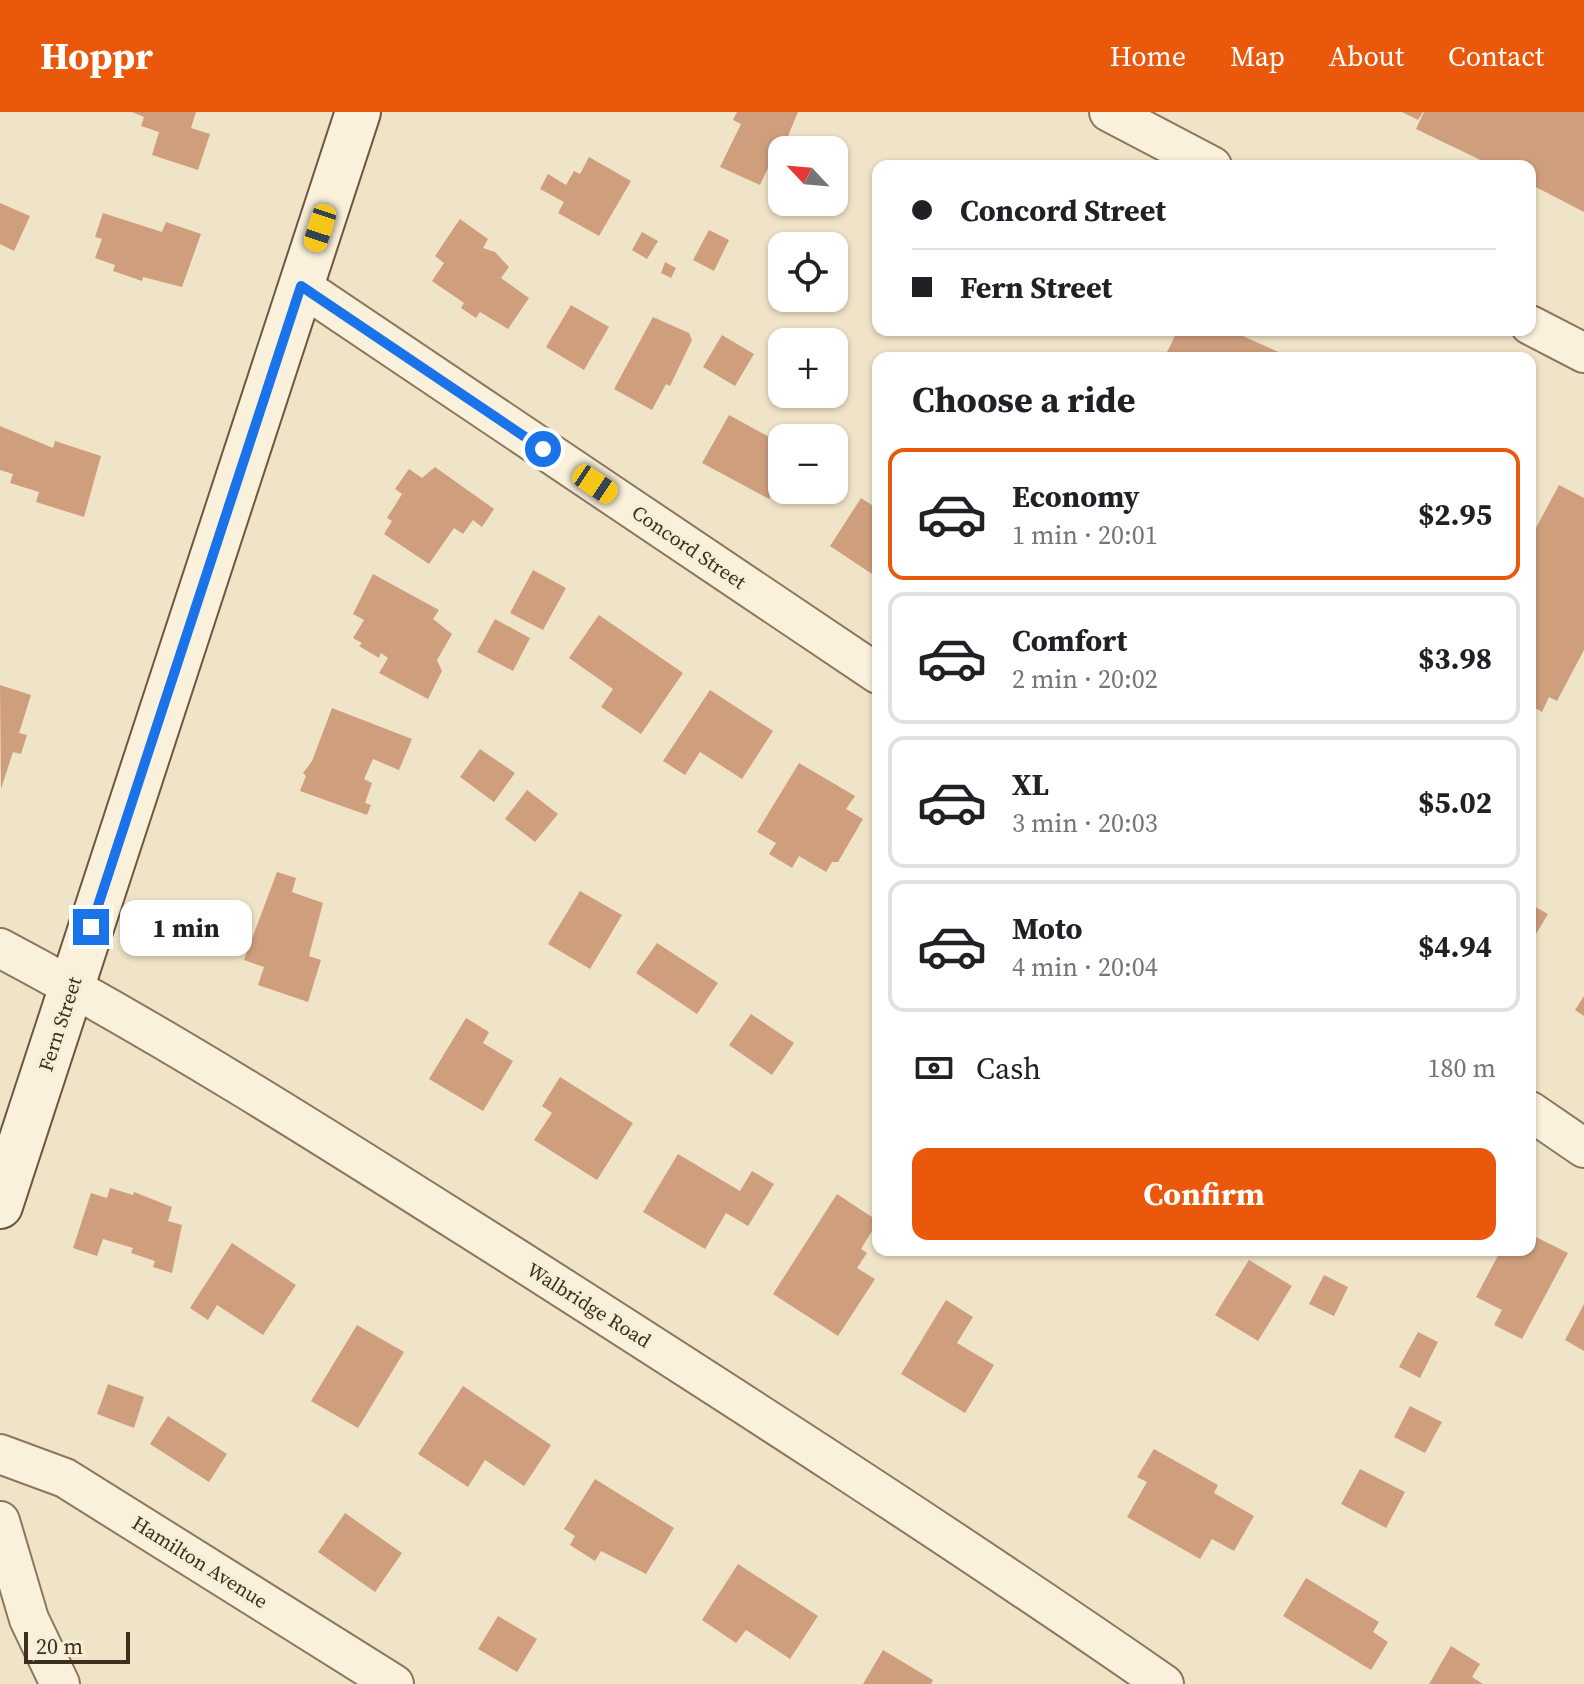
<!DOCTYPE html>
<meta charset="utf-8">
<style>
body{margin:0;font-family:"Source Serif 4",serif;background:#f6f6f6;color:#202124;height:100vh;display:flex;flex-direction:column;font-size:30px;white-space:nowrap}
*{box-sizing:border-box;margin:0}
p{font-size:26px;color:#757577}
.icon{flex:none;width:44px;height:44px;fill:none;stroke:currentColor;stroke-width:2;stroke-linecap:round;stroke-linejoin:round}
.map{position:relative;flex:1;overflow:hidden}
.details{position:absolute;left:872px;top:240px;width:664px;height:904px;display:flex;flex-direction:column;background:#fff;border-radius:16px;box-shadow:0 2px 6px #0004}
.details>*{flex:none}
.banner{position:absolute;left:872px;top:48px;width:664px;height:176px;border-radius:16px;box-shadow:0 2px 6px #0004;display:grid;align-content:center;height:176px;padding:0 40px;background:#fff}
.needle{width:52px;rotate:296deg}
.fabs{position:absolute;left:768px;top:24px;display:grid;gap:16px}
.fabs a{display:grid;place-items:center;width:80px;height:80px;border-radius:16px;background:#fff;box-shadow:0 2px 6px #0004;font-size:40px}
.scale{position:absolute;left:24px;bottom:20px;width:106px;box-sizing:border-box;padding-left:8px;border:4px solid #3d2e20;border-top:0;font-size:22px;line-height:28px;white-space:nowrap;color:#3d2e20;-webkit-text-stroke:6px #f7eed8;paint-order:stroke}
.end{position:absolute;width:36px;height:36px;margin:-18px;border:10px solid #1a73e8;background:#fff;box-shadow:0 0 0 4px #fff}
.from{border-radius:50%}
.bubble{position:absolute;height:56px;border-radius:16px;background:#fff;box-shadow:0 2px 6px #0004;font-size:26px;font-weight:700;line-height:56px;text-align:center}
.car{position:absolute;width:24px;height:48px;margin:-24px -12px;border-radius:10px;box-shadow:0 0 6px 2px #0007;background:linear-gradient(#f5c518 24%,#345 0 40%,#f5c518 0 76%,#345 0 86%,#f5c518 0)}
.banner b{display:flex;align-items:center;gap:28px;height:76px;font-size:30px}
.banner b+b{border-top:2px solid #e0e0e0}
.banner i{width:20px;height:20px;background:#202124}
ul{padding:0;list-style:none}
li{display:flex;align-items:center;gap:24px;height:132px;margin:0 16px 12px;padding:0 24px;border:4px solid #e0e0e0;border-radius:16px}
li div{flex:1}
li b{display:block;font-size:30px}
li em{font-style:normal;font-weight:700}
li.on{border-color:#ea580c}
li>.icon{width:72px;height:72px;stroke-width:1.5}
h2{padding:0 40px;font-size:36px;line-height:96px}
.pay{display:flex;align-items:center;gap:20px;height:88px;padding:0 40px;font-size:30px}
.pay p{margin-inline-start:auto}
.primary-button{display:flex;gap:16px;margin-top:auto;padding:16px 40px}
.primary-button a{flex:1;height:92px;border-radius:16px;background:#ea580c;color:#fff;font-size:32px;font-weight:700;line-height:92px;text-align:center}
header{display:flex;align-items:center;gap:48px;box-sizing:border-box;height:112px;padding:0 40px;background:#ea580c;color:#fff}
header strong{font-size:38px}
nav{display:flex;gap:44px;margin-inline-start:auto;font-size:28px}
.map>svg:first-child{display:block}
.building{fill:#cf9f7d}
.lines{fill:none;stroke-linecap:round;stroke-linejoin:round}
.street-casing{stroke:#8d765c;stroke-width:42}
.secondary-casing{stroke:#6f573f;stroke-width:48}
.street{stroke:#faf1dc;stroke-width:38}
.secondary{stroke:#faf1dc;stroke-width:44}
.route{stroke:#1a73e8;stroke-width:10}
.labels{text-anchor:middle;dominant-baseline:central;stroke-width:6;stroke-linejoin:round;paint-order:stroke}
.street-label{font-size:20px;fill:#3d2e20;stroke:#f7eed8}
</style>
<header>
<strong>Hoppr</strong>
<nav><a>Home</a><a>Map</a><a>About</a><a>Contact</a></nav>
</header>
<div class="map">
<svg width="1584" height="1572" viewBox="0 0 1584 1572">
<rect width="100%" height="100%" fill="#f0e4c8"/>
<path class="building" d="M 132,0 L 196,0 L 191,16 L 210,22 L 198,58 L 152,43 L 159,20 L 141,14 L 144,5 Z
M 737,0 L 798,0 L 778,48 L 773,45 L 760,73 L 720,55 L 741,12 L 733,8 Z
M 1402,0 L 1423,0 L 1418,8 Z
M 1424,0 L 1584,0 L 1584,100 L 1530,72 L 1530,54 L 1493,54 L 1416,17 Z
M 589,45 L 631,69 L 599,124 L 558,101 L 564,90 L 540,77 L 548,62 L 566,73 L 574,59 L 580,62 Z
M 0,91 L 30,104 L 14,139 L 0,132 Z
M 103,101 L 162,120 L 166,110 L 201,122 L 182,175 L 143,165 L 142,169 L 113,159 L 115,153 L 95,146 L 102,127 L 95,125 Z
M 460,107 L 488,127 L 483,136 L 495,140 L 509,155 L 501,166 L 529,186 L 508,217 L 480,200 L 476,206 L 461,196 L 464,191 L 432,169 L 444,151 L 435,144 Z
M 709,118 L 729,128 L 714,159 L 693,148 Z
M 642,120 L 658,129 L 647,147 L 632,138 Z
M 665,150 L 676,156 L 671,166 L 661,161 Z
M 571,193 L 609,215 L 584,258 L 546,235 Z
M 653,205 L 689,221 L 692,228 L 670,274 L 666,272 L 652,298 L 614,277 Z
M 1178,218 L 1229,218 L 1292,246 L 1164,246 Z
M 722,223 L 754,242 L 735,274 L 703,255 Z
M 729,303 L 782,332 L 782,362 L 769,387 L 702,351 Z
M 0,314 L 53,336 L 55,329 L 101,344 L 84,405 L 36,390 L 39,380 L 10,371 L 13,362 L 0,358 Z
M 435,355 L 494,397 L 482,415 L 473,408 L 463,422 L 454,416 L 429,452 L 384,422 L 392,409 L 387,406 L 402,382 L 395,377 L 409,357 L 422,366 Z
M 1559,373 L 1584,386 L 1584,538 L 1557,589 L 1549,585 L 1542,600 L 1530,593 L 1530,427 Z
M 861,386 L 878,397 L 878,466 L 830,434 Z
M 533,458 L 566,476 L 543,518 L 510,501 Z
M 373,462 L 439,498 L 433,507 L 452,522 L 437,548 L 442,559 L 428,587 L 379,561 L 388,546 L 381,541 L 379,546 L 359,534 L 362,531 L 353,526 L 364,508 L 353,502 Z
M 599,503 L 683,561 L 641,622 L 601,595 L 613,577 L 569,546 Z
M 495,507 L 530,526 L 513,559 L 477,540 Z
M 0,573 L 31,583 L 19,621 L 27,623 L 21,642 L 13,640 L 1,677 Z
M 710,578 L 773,619 L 742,667 L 700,640 L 685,663 L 663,649 Z
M 332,596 L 412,627 L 399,658 L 373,647 L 364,667 L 372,671 L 365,691 L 371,693 L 367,703 L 300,679 L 306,664 L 303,661 L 312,649 Z
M 480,637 L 515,661 L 494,690 L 460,665 Z
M 799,651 L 855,684 L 846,697 L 863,707 L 838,750 L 832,750 L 826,760 L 799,744 L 792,756 L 769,742 L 776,731 L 757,720 Z
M 527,678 L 558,702 L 535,730 L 505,707 Z
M 277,760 L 296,766 L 292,780 L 323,791 L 309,844 L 321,848 L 308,890 L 258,873 L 264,855 L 244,848 Z
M 580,779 L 622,803 L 590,857 L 548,832 Z
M 1530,792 L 1548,802 L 1530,832 Z
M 657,831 L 718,871 L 697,902 L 636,861 Z
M 1584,884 L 1584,904 L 1575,898 Z
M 751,902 L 794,931 L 772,963 L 729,933 Z
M 466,906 L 489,920 L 483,931 L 513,949 L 483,999 L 429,967 Z
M 560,965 L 633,1011 L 597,1068 L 534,1028 L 552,1001 L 542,994 Z
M 678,1042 L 740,1079 L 752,1059 L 774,1072 L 748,1114 L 726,1101 L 705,1137 L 643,1100 Z
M 110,1076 L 133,1083 L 134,1080 L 172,1095 L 168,1109 L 182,1113 L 172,1161 L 153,1155 L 155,1149 L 131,1141 L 133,1136 L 103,1127 L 97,1144 L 73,1136 L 91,1081 L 107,1086 Z
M 837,1082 L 878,1109 L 861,1137 L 867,1141 L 857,1156 L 875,1167 L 838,1224 L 773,1182 Z
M 1530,1122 L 1568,1141 L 1522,1227 L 1494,1213 L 1502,1198 L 1476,1185 L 1501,1138 L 1530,1138 Z
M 232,1131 L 296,1173 L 263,1223 L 217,1193 L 208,1208 L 190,1196 Z
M 1249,1148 L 1292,1174 L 1258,1229 L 1215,1203 Z
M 1324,1163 L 1348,1175 L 1334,1204 L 1309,1192 Z
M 946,1188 L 973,1205 L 957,1231 L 994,1253 L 965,1301 L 901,1262 Z
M 1584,1192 L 1584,1239 L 1565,1228 Z
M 357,1213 L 404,1240 L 358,1316 L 311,1289 Z
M 1418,1220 L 1438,1230 L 1420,1266 L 1399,1255 Z
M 108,1272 L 144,1285 L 134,1316 L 97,1302 Z
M 463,1274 L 551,1333 L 524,1374 L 485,1348 L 468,1375 L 418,1342 Z
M 1410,1294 L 1442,1310 L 1425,1341 L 1394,1325 Z
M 168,1304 L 227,1342 L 209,1370 L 150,1332 Z
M 1154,1337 L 1218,1373 L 1214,1381 L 1254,1404 L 1234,1439 L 1212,1427 L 1200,1447 L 1127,1405 L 1147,1370 L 1137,1365 Z
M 1360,1357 L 1405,1380 L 1386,1416 L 1341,1392 Z
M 595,1367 L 674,1416 L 646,1462 L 601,1439 L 595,1449 L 570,1433 L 575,1424 L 564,1417 Z
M 345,1401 L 402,1441 L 375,1480 L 318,1440 Z
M 738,1452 L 818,1504 L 790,1547 L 746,1518 L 736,1531 L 702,1508 Z
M 1306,1466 L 1379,1510 L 1373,1520 L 1388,1530 L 1371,1558 L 1283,1504 Z
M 498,1504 L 537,1527 L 517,1560 L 478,1537 Z
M 1451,1534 L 1480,1552 L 1472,1565 L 1483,1572 L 1429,1572 Z
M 883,1538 L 933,1568 L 931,1572 L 863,1572 Z"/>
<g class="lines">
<g class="street-casing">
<path id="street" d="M 1109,0 L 1212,54
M 301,174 L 878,562
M 1530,213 L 1584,241
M 0,836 C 179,931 351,1042 522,1150 C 738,1288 953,1426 1164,1572
M 1530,999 L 1584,1036
M 0,1342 L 65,1366 L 394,1572
M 0,1409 L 29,1507 L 60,1572"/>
</g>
<g class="secondary-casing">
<path id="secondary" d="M 0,1094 L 358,0"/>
</g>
<use href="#street" class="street"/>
<use href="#secondary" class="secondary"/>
</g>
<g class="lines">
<path class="route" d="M 91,815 L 301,174 L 543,337"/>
</g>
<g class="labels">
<g class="street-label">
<text transform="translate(689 435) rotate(34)">Concord Street</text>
<text transform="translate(60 912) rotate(-72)">Fern Street</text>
<text transform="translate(589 1193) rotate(32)">Walbridge Road</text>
<text transform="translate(200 1450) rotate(32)">Hamilton Avenue</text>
</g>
</g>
</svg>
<div class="fabs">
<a><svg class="needle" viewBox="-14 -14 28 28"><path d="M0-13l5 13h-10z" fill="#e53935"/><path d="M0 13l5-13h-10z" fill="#757577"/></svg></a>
<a><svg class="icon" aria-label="locate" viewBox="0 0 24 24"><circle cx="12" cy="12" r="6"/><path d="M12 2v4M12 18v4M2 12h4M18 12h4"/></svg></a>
<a>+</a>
<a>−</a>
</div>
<div class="scale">20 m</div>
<i class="end from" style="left:543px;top:337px"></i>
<i class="end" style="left:91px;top:815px"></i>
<div class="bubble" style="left:120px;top:788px;width:132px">1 min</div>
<i class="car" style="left:320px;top:116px;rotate:198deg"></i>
<i class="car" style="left:595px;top:372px;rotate:124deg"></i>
<div class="banner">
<b><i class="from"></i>Concord Street</b>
<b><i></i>Fern Street</b>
</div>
<section class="details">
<h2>Choose a ride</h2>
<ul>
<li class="on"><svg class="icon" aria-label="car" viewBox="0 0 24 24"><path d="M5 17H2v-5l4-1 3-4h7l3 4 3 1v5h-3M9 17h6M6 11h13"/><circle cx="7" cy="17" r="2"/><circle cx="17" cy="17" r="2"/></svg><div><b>Economy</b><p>1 min · 20:01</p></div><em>$2.95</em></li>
<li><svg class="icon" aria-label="car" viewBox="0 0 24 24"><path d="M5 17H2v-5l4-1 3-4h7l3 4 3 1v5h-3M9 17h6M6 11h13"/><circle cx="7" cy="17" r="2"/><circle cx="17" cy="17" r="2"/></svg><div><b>Comfort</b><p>2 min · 20:02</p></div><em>$3.98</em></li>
<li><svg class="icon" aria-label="car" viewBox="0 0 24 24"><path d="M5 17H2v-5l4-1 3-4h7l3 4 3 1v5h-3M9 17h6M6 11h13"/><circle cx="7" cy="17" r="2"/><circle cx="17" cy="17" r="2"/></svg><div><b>XL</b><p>3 min · 20:03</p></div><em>$5.02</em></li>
<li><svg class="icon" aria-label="car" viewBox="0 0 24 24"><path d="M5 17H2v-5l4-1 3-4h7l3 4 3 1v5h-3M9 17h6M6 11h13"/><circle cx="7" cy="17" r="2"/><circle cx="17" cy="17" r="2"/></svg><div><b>Moto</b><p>4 min · 20:04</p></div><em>$4.94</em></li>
</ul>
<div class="pay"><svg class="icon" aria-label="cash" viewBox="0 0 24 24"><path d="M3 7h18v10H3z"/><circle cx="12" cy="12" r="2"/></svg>Cash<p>180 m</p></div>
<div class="primary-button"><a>Confirm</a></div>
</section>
</div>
